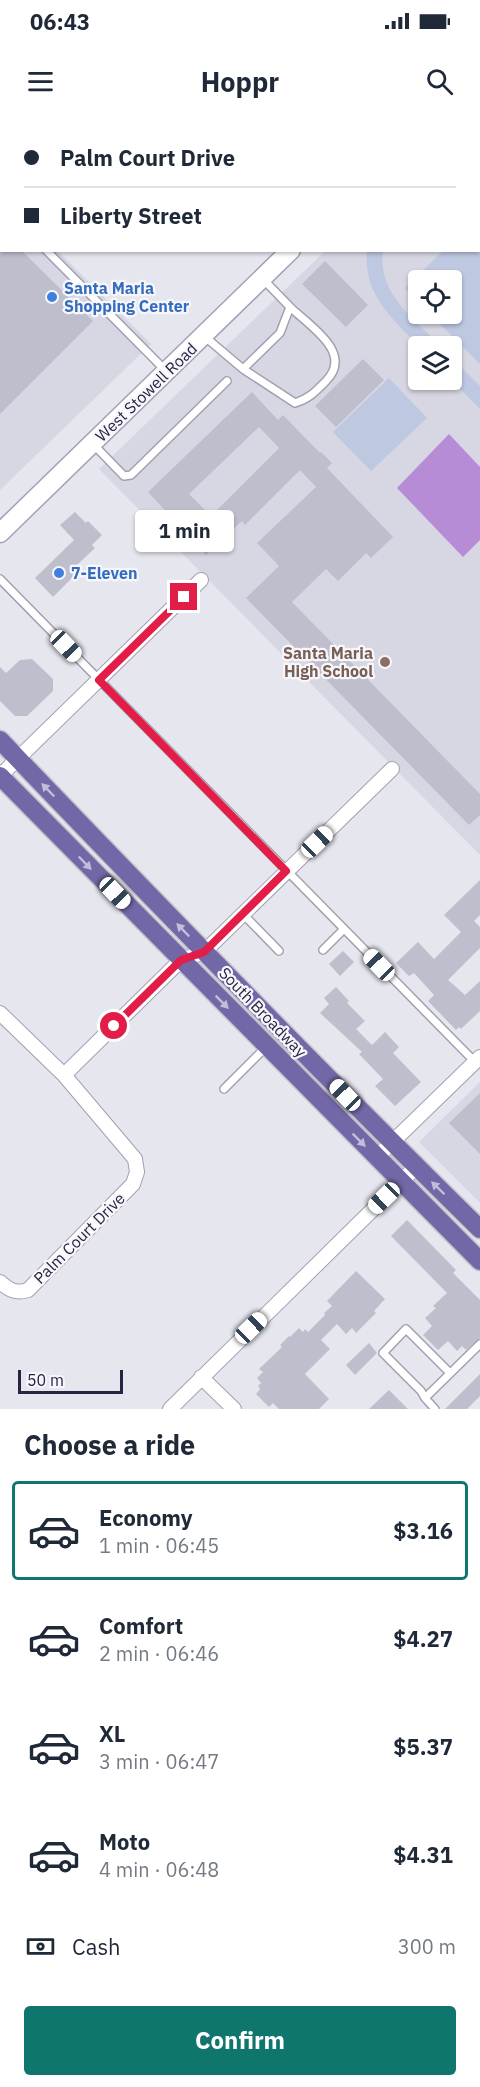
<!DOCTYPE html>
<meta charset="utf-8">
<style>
body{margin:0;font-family:"IBM Plex Sans",sans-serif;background:#f6f6f7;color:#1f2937;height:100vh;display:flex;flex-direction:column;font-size:22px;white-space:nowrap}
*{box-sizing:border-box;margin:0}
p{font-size:20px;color:#747a83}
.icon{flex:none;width:33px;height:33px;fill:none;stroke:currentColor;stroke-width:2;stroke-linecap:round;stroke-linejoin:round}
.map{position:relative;height:1289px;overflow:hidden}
.side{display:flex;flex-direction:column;background:#fff;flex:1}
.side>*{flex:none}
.hud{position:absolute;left:0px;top:0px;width:480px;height:132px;box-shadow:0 2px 4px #0004;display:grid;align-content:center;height:132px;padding:0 24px;background:#fff}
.fabs{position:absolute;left:408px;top:150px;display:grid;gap:12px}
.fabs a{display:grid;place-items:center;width:54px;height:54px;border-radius:6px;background:#fff;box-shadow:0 2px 4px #0004;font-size:30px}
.scale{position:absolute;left:18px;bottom:15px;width:105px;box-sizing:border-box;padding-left:6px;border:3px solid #282343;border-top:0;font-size:16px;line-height:21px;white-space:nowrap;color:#282343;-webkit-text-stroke:4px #f7f7fb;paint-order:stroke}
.end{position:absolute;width:27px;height:27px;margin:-14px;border:8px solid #e11d48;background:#fff;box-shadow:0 0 0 3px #fff}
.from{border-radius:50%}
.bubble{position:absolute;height:42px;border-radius:6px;background:#fff;box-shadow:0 2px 4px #0004;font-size:20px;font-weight:700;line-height:42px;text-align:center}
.car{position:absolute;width:18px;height:36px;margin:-18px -9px;border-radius:8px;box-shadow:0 0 4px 2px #0007;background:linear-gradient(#fff 24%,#345 0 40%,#fff 0 76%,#345 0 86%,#fff 0)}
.hud b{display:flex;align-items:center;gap:21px;height:57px;font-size:22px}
.hud b+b{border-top:2px solid #e0e1e3}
.hud i{width:15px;height:15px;background:#1f2937}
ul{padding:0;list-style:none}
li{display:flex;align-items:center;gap:18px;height:99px;margin:0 12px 9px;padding:0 12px;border:3px solid transparent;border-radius:6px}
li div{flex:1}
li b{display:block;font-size:22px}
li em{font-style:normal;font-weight:700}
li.selected{border-color:#0f766e}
li>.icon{width:54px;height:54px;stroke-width:1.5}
h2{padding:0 24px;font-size:27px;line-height:72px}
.pay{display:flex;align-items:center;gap:15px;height:66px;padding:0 24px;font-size:22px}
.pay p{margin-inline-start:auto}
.action{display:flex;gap:12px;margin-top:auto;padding:12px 24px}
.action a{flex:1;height:69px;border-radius:6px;background:#0f766e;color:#fff;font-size:24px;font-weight:700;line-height:69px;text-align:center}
.status{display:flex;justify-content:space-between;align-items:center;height:42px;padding:0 30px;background:#fff;direction:ltr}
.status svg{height:16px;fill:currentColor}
header{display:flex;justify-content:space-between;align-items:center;height:78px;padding:0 24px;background:#fff;font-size:27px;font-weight:700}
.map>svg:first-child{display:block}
.built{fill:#d7d7e3;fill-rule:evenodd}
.green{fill:#bec8e1}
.water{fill:#b78cd6}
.building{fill:#bfbecd;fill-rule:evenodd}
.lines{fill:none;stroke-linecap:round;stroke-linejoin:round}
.lane-casing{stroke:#a2a0b1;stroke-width:10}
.street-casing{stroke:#a2a0b1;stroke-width:16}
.secondary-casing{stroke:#a3a0b9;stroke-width:21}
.primary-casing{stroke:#c3c1ca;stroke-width:21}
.lane{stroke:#fff;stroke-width:7}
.street{stroke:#fff;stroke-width:14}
.secondary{stroke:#fff;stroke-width:18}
.primary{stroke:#7368a7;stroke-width:18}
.oneway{fill:#c2bed9}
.route{stroke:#e11d48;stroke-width:8}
.shop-dot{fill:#3f7fe0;stroke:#f7f7fb;stroke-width:2}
.education-dot{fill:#8d6e63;stroke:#f7f7fb;stroke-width:2}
.labels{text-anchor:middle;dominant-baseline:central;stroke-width:4.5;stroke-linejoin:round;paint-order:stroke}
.shop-label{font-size:16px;font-weight:bold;fill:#366cbe;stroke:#f7f7fb;text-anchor:start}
.street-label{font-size:16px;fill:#282343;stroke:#f7f7fb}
.education-label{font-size:16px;font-weight:bold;fill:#785e54;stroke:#f7f7fb;text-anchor:end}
</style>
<div class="status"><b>06:43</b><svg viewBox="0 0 49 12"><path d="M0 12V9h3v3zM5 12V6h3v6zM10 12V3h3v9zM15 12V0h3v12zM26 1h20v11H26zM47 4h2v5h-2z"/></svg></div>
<header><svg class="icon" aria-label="menu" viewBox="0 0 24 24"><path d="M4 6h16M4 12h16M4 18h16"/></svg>Hoppr<svg class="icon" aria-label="search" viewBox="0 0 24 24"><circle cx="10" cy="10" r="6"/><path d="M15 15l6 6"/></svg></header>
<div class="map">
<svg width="480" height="1289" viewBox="0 0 480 1289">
<rect width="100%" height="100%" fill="#e6e6ef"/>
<path class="built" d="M 460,0 L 478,0 L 480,2 L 480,735 L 99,349 L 325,131 L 478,130 L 478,2 L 458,1 ZM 418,160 L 452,160 L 452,194 L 418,194 ZM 418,226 L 452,226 L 452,260 L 418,260 Z
M 0,72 L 2,130 L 58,131 L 151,224 L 0,370 Z
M 480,962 L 480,1083 L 419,1022 Z"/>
<path class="green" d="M 479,99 L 480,100 L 480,244 L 430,194 L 452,194 L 452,160 L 418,160 L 418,182 L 405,168 L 443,131 L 478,130 Z
M 367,131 L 383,131 C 377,173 414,199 441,226 L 419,226 C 391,198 363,173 367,131 Z
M 452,238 L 480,266 L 480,289 L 451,260 Z
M 389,258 L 427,298 L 371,351 L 333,312 Z"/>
<path class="water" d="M 449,314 L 480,347 L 480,420 L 463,437 L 397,368 Z"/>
<path class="building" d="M 0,130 L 21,130 L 93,201 L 0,294 Z
M 325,141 L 368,185 L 346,207 L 302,164 Z
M 363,239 L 384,260 L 336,307 L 315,286 Z
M 252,272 L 278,300 L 283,295 L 320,333 L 321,332 L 332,343 L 327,348 L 393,417 L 371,438 L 366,433 L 338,461 L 326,449 L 292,482 L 480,674 L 480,695 L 469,705 L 246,478 L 279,446 L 257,423 L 316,367 L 300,350 L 245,405 L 242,401 L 206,435 L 148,372 ZM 259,307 L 279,328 L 211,396 L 189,374 Z
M 75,392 L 86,403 L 88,401 L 102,415 L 92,425 L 95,428 L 77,445 L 81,449 L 53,477 L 35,458 L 74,420 L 60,405 Z
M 32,539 L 53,559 L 53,571 L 27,596 L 15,596 L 0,581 L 0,547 L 6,553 L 20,540 Z
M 480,760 L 480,795 L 474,801 L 480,807 L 480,828 L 448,860 L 465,875 L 480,861 L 480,891 L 461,909 L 459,907 L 456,910 L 428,881 L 434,875 L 414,853 L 409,856 L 396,843 L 418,822 L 434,839 L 461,812 L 444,795 Z
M 343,831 L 354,842 L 340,856 L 329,844 Z
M 336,867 L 349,881 L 347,883 L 365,901 L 356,909 L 372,925 L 385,912 L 399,927 L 393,933 L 421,962 L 395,986 L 375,966 L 383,959 L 359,934 L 362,932 L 320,893 L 329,884 L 324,878 Z
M 480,973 L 480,1034 L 449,1003 Z
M 407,1100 L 456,1150 L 453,1153 L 480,1180 L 480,1218 L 466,1230 L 462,1226 L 457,1231 L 448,1221 L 438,1230 L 423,1215 L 432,1206 L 425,1198 L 436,1188 L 433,1186 L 447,1173 L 391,1116 Z
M 356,1151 L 385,1179 L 374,1191 L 376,1193 L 356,1213 L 352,1208 L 346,1214 L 337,1204 L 321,1220 L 330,1229 L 305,1254 L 329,1279 L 319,1289 L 279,1289 L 273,1283 L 269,1287 L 256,1274 L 260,1269 L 258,1266 L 261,1263 L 257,1258 L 263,1252 L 259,1249 L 282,1227 L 280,1225 L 289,1216 L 290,1217 L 299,1208 L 303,1212 L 305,1209 L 308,1212 L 325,1195 L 324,1193 L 332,1186 L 327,1181 Z
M 369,1223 L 377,1233 L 355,1255 L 346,1245 Z
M 480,1254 L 480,1276 L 467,1289 L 445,1289 Z
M 389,1270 L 408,1289 L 369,1289 Z"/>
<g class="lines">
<g class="lane-casing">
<path id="lane" d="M 0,84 L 2,86
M 46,130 L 165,250
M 204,216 L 243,249 L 280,213 L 290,187 L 262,158
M 243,249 L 295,283 C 310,278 315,272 326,261 C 354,233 310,206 290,187
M 93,324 L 124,356 L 131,355 L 227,261
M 0,459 L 475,942
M 243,794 L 279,831
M 323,830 L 344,809
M 224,969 L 267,926
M 425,1278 L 421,1271 L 383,1233 L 406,1209 L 450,1253
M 435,1289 L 425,1278 L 480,1224"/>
</g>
<g class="street-casing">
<path id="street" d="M 50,0 L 50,2
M 265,2 L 266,0
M 0,656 L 201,460
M 0,893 L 64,955 L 135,1039 L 137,1052 L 133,1064 L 28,1170 C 16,1174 9,1170 0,1162
M 64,955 L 181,840 L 204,832 L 392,649
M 377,1037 L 480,937
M 201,1257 L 234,1289
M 170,1289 L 416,1047"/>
</g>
<g class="secondary-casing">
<path id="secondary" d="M 424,2 L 425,0
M 0,413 L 291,130"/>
</g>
<g class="primary-casing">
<path id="primary" d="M 0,620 C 158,785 317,949 480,1109
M 0,656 L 480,1141"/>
</g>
<use href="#lane" class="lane"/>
<use href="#street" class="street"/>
<use href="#secondary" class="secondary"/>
<use href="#primary" class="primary"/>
</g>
<defs><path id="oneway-solid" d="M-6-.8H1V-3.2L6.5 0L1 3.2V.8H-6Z" transform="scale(1.5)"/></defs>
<g class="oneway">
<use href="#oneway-solid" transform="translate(48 670) rotate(-134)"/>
<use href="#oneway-solid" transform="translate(85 743) rotate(46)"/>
<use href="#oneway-solid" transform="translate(183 810) rotate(-134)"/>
<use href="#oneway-solid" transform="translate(222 882) rotate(45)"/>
<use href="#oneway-solid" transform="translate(359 1020) rotate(45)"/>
<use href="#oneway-solid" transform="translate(438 1068) rotate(-136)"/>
</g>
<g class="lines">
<path class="route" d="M 114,906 L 181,840 L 204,832 L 286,751 L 99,560 L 184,477"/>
</g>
<g class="shop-dot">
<circle cx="52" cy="177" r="6"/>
<circle cx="59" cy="453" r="6"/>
</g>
<circle class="education-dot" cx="385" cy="542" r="6"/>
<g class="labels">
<g class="shop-label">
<text x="64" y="168">Santa Maria<tspan x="64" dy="18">Shopping Center</tspan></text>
<text x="71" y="453">7-Eleven</text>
</g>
<g class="street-label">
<text transform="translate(146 272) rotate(-44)">West Stowell Road</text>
<text transform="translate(263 892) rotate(46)">South Broadway</text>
<text transform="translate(79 1118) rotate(-45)">Palm Court Drive</text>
</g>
<g class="education-label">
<text x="373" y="533">Santa Maria<tspan x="373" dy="18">High School</tspan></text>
</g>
</g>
</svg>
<div class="fabs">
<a><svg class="icon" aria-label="locate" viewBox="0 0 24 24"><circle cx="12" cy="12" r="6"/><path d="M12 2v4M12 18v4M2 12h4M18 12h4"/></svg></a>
<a><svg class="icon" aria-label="layers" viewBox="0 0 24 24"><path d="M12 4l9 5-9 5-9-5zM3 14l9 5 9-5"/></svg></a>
</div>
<div class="scale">50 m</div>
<i class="end from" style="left:114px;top:906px"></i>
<i class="end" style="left:184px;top:477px"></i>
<div class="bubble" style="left:135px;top:390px;width:99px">1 min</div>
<i class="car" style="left:66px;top:526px;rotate:136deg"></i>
<i class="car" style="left:317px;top:722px;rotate:46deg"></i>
<i class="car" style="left:115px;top:773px;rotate:136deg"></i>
<i class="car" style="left:379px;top:845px;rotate:316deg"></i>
<i class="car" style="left:345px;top:975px;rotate:316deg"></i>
<i class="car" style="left:384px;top:1078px;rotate:226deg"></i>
<i class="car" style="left:251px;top:1208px;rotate:46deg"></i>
<div class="hud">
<b><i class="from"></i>Palm Court Drive</b>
<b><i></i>Liberty Street</b>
</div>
</div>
<section class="side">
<h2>Choose a ride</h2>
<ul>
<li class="selected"><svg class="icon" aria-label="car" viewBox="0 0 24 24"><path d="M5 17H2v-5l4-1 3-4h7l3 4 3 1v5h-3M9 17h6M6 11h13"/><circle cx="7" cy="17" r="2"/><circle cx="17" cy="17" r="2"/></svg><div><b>Economy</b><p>1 min · 06:45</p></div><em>$3.16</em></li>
<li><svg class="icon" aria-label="car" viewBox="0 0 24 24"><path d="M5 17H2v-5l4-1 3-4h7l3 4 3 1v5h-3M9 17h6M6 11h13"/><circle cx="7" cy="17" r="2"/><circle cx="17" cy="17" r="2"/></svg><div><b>Comfort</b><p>2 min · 06:46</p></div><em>$4.27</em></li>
<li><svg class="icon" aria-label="car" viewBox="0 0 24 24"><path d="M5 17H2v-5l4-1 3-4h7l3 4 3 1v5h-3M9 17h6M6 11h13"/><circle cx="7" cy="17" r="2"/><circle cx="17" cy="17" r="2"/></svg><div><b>XL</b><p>3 min · 06:47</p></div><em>$5.37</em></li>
<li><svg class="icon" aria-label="car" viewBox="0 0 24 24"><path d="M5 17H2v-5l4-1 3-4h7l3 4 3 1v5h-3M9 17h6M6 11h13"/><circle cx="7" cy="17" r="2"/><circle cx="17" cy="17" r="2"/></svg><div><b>Moto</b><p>4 min · 06:48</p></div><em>$4.31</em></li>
</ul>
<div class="pay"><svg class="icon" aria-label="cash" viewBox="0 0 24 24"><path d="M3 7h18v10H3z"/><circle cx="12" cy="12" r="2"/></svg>Cash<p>300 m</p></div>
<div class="action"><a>Confirm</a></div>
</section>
